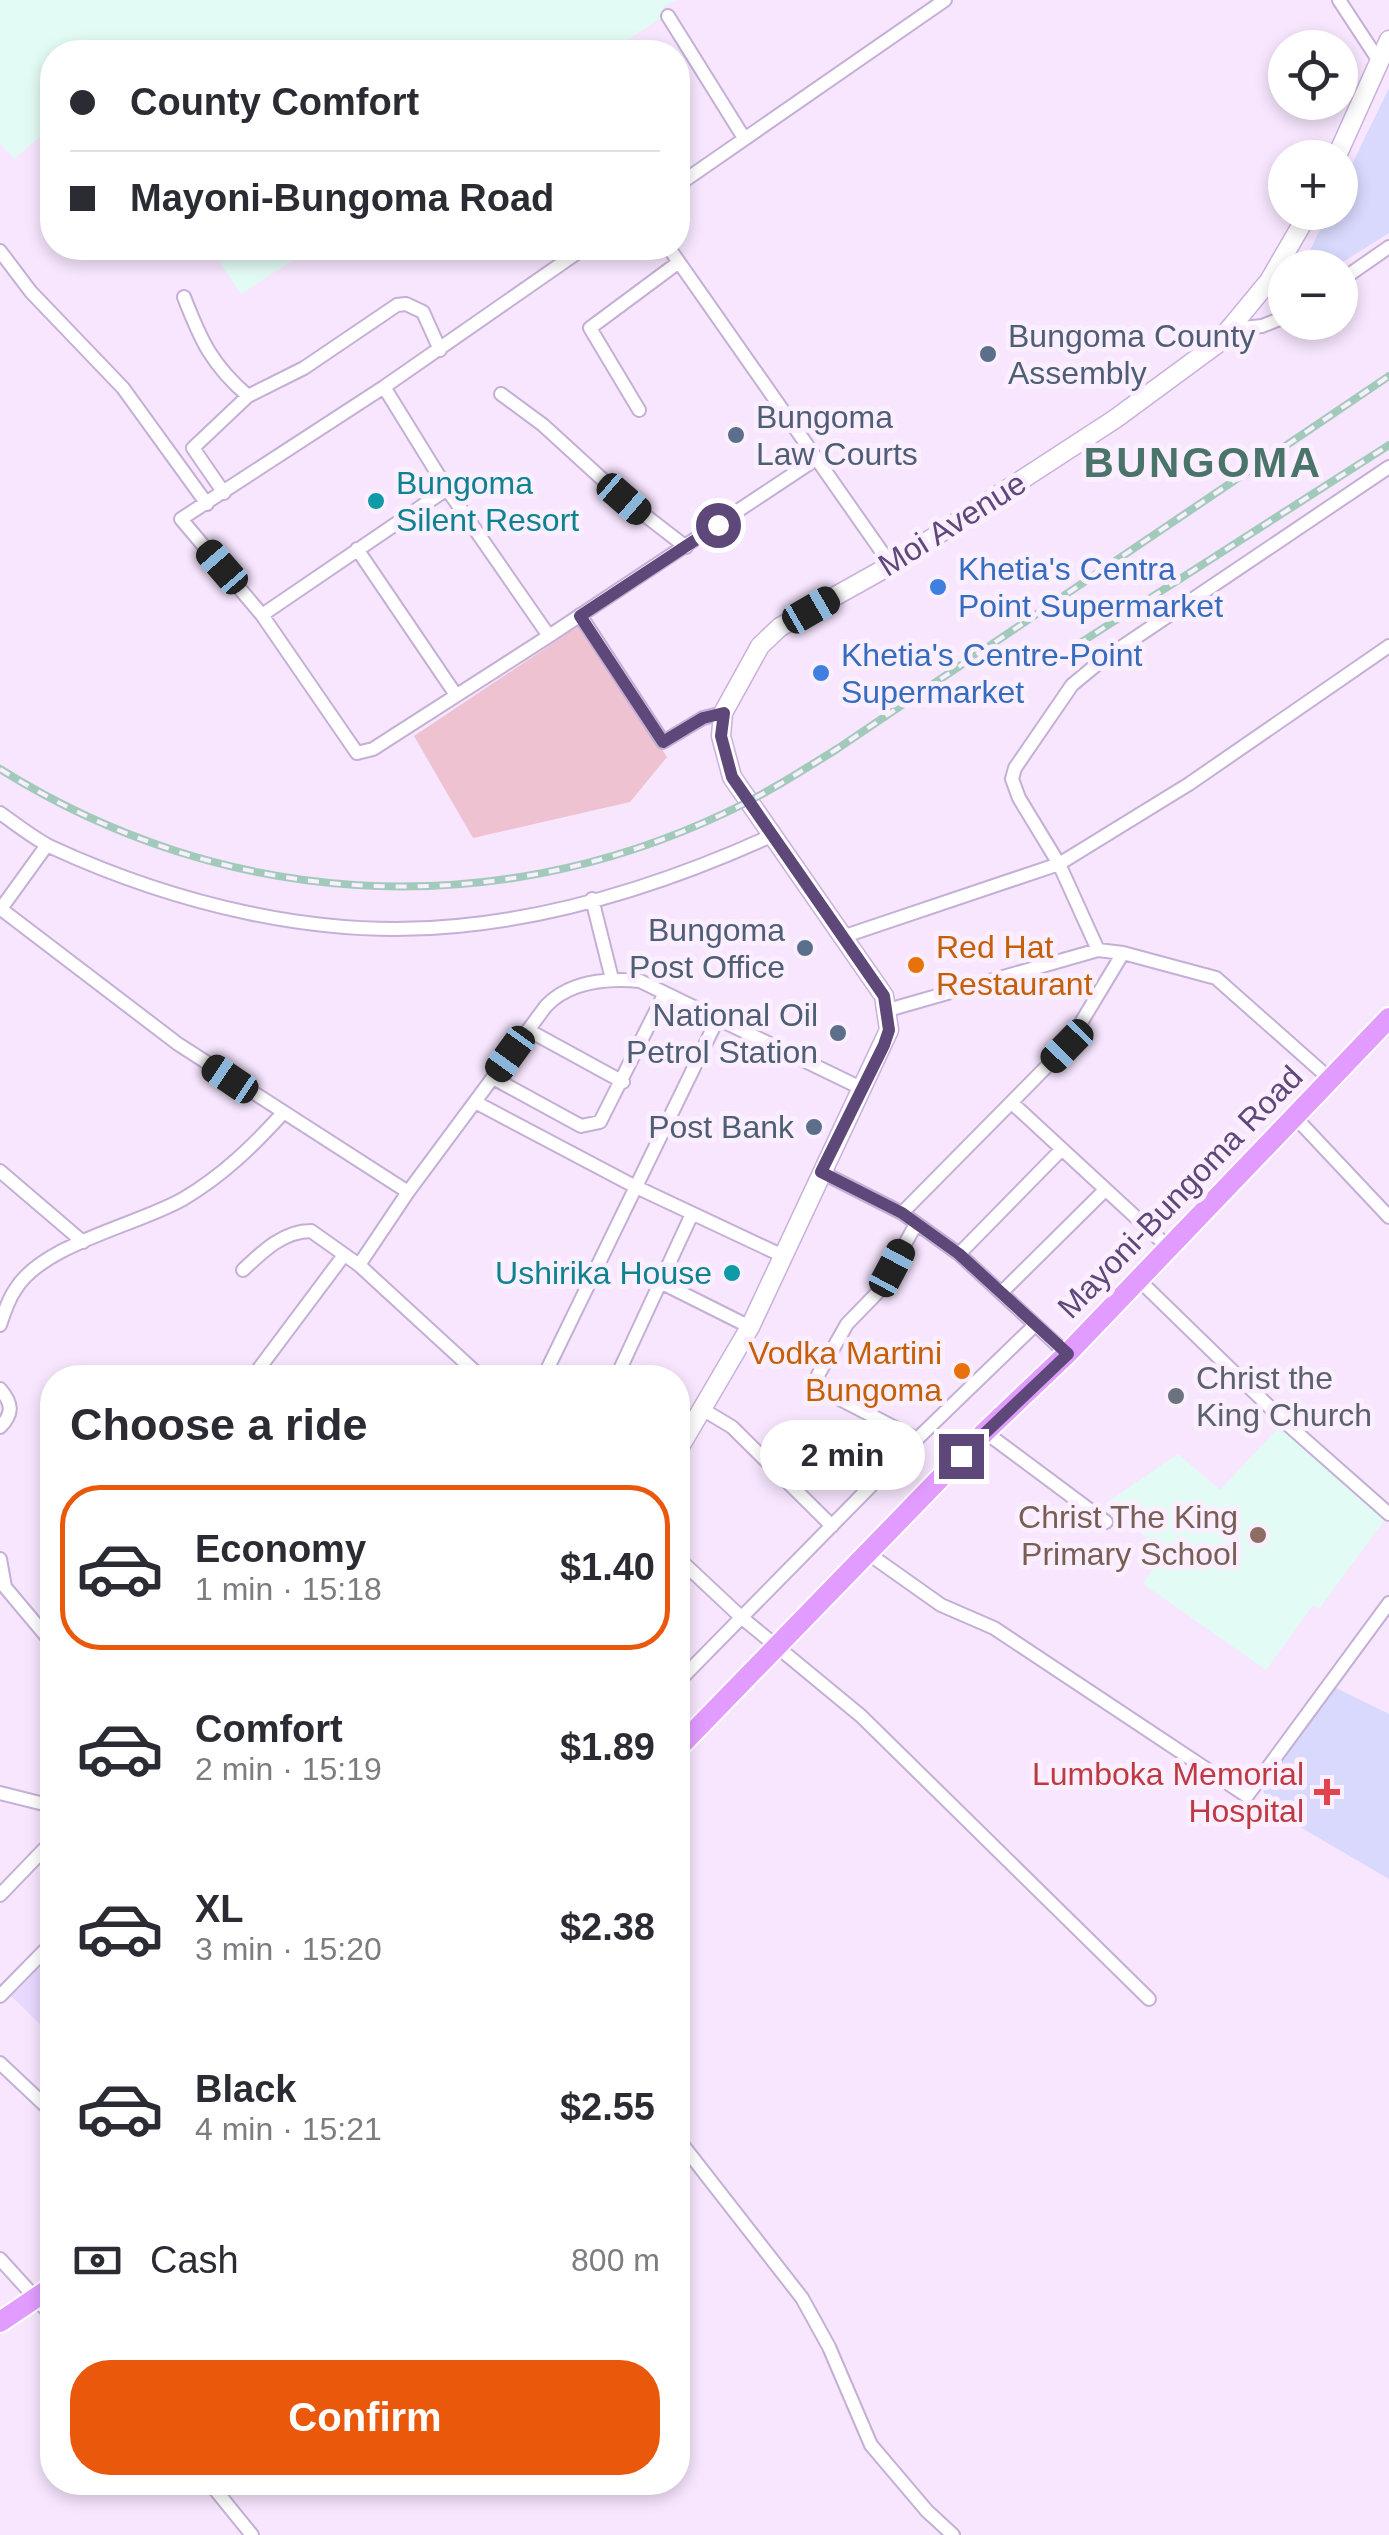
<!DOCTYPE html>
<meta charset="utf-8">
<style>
body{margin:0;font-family:Helvetica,sans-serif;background:#f2f2f3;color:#2b2b33;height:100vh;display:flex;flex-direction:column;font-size:38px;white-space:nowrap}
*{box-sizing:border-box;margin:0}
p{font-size:32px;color:#7c7c81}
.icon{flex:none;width:55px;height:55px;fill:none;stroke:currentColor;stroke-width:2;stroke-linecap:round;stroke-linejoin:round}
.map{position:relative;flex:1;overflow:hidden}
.sheet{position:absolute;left:40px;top:1365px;width:650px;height:1130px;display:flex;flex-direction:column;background:#fff;border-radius:40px;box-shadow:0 5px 15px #0003}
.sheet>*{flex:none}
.guide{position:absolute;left:40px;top:40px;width:650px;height:220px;border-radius:40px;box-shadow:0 5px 15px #0003;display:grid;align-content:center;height:220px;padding:0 30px;background:#fff}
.tools{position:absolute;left:1268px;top:30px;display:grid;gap:20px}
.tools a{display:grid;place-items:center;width:90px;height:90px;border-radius:50%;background:#fff;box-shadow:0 5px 15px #0003;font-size:50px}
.end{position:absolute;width:45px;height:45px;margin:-22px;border:12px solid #5e487a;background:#fff;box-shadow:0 0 0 5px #fff}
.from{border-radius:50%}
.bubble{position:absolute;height:70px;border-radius:35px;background:#fff;box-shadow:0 5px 15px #0003;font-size:32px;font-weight:800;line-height:70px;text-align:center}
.car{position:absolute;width:30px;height:60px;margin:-30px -15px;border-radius:12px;box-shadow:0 0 8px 2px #0007;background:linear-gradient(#222 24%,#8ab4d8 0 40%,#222 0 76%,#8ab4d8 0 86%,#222 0)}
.guide b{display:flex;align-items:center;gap:35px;height:95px;font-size:38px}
.guide b+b{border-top:2px solid #e1e1e2}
.guide i{width:25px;height:25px;background:#2b2b33}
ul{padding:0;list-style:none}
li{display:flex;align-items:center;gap:30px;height:165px;margin:0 20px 15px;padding:0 10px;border:5px solid transparent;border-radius:40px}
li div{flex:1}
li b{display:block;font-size:38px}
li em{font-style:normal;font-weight:800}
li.active{border-color:#ea580c}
li>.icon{width:90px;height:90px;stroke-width:1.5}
h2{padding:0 30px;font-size:45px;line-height:120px}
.pay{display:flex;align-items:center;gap:25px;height:110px;padding:0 30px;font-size:38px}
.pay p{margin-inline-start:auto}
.primary-button{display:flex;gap:20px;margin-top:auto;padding:20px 30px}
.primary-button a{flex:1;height:115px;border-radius:40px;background:#ea580c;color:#fff;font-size:40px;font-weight:800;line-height:115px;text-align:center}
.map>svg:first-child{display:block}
.commercial{fill:#e8d9ff}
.education{fill:#e2fbf4}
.medical{fill:#d8d9fd}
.green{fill:#eec2d0}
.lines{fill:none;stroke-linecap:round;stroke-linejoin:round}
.street-casing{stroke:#c4b0d6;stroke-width:16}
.secondary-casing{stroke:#c9b1de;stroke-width:21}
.primary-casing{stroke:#fff;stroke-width:24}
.street{stroke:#fff;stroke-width:12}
.secondary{stroke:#fff;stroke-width:18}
.primary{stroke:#e29cff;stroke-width:20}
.rail-casing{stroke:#a2cabb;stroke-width:8}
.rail{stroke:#faeeff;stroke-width:4;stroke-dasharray:11;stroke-linecap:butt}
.route{stroke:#5e487a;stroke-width:12}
.service-dot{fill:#5c6f8a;stroke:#faeeff;stroke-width:4}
.culture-dot{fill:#0f9aa8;stroke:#faeeff;stroke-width:4}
.shop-dot{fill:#3f7fe0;stroke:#faeeff;stroke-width:4}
.food-dot{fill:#e8710a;stroke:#faeeff;stroke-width:4}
.worship-dot{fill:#6b7280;stroke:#faeeff;stroke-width:4}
.education-dot{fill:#8d6e63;stroke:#faeeff;stroke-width:4}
.health-dot{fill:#e0444e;stroke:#faeeff;stroke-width:4}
.labels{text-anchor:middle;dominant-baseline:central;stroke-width:10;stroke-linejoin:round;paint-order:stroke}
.service-label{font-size:32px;fill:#4e5e75;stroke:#faeeff;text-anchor:end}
.culture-label{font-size:32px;fill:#0d838f;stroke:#faeeff;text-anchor:start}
.street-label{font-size:32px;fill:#5e487a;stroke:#faeeff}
.shop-label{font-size:32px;fill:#366cbe;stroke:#faeeff;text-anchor:start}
.food-label{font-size:32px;fill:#c56008;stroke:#faeeff;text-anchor:start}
.worship-label{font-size:32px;fill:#5b616d;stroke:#faeeff;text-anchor:start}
.education-label{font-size:32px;fill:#785e54;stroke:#faeeff;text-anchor:end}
.health-label{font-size:32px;fill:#be3a42;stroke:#faeeff;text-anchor:end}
.district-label{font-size:42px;font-weight:bold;letter-spacing:2.5px;fill:#4a7469;stroke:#faeeff}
</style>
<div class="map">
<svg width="1389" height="2535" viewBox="0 0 1389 2535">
<rect width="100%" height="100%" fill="#f7e6fe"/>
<path class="commercial" d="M 52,1947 L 52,2036 L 8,1993 Z"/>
<path class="education" d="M 0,0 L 678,0 L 664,6 L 661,18 L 609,52 L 52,52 L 52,126 L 14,159 L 0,143 Z
M 210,248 L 312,248 L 241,294 Z
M 1281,1425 L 1386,1518 L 1319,1609 L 1313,1605 L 1266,1670 L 1143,1584 L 1163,1552 L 1106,1503 L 1178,1454 L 1220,1490 Z"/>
<path class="medical" d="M 1389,88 L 1389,233 L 1335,267 L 1302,267 L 1328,213 L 1340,212 L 1340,189 Z
M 1332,1686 L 1389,1714 L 1389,1879 L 1271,1810 L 1260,1782 Z"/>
<path class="green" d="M 580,625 L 667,757 L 630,802 L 473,838 L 414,736 Z"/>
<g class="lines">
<g class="street-casing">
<path id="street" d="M 1339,0 L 1379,61
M 668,16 L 744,138
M 678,185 L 945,0
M 584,248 L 384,387 L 447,489 L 549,636 L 816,459
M 669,248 L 891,565
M 0,251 L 31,292 L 123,388 L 207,504
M 1340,281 L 1389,247
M 184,297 C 201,341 212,365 248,396
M 1233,329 L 1262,326 L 1285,317
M 384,387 L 181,519 L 262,615 L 447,489
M 501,394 L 543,425 L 624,499 L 686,547
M 639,410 L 590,328 L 679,262
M 224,493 L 193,448 L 248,396 L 304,368 L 397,305 L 406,304 L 423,312 L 440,350
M 357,549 L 456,695
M 262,615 L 357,753 L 373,749 L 549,636
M 580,615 L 663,742 L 703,718 L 723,713
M 0,813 C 16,824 33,838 51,847 C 175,904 320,940 457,926 C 564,916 674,880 771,836
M 592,899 L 612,979
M 1,909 L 178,1044 L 408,1192
M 0,910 L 47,845
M 842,937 L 1059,864 L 1189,784 L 1389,646
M 1098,950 L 1059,864 L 1019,798 L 1012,779 L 1015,768 L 1072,685 L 1101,661 L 1389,467
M 888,1010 L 1098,950 L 1123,953 L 1216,978 L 1330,1079
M 528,1030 L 623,1082
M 493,1078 L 581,1126 L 600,1122 L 665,993
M 475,1102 L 634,1186 L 781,1255
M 1012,1103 L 1168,1247
M 1293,1115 L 1389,1217
M 0,1171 L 83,1242
M 821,1172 L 902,1213 L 959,1254 L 1067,1354
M 902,1213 L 1067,1046 L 1123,953
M 916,1224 L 879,1291 L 847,1324 L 818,1375 L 819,1383 L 828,1393 L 917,1439
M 959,1254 L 1061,1150
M 359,1265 L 408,1192 L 546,1006 C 570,981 607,978 640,981 L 863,1089
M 243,1270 C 262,1252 283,1231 311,1231 L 359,1265 L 482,1378
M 1139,1280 L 1286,1423 L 1389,1514
M 662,1283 L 750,1327
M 1002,1292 L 1104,1191
M 0,1325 C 4,1313 8,1300 15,1290 C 42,1244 138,1225 183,1199 C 222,1176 252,1147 282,1114
M 252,1378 L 344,1255
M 543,1378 L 718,1018
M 616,1378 L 692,1214
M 0,1389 C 12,1403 14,1413 0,1427
M 702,1409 L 732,1427 L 832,1526
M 985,1432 L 1106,1522
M 866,1552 L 941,1605 L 994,1628 L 1247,1796 L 1389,1603
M 678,1558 L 741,1617 L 861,1716 L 1149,1999
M 0,1559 L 5,1587 L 52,1643
M 678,1682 L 917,1439 L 1035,1325
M 0,1793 L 52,1806
M 0,1895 L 52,1841
M 0,1996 L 52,1943
M 0,2063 L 52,2112
M 678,2139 L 802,2298 L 829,2347 L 871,2445 L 927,2511 L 953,2535
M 0,2259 L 52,2316
M 209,2482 L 252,2535"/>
</g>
<g class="secondary-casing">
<path id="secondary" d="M 1336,158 L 1389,40
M 678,1450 L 750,1327 L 889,1030 L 884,996 L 732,777 L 721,736 L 723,713 L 760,646 L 780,627 L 891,565 L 1115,419 L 1217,344 L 1269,281 L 1309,212"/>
</g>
<g class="primary-casing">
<path id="primary" d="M 678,1748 L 985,1432 L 1067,1354 L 1389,1018
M 0,2322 L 52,2287"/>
</g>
<use href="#street" class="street"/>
<use href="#secondary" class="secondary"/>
<use href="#primary" class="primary"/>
<g class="rail-casing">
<path id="rail" d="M 1077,645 L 1389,445
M 0,769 C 222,908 488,925 725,813 C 764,795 800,772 837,749 L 1389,376"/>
</g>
<use href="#rail" class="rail"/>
</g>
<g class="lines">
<path class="route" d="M 718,525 L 580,616 L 663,742 L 703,718 L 724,713 L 721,736 L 732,777 L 884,996 L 889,1030 L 884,1045 L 821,1172 L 902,1213 L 959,1254 L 1068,1354 L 961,1456"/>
</g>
<g class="service-dot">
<circle cx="988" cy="354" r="10"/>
<circle cx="736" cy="435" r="10"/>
<circle cx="805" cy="948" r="10"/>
<circle cx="838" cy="1033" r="10"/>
<circle cx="814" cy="1127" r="10"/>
</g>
<g class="culture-dot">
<circle cx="376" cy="501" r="10"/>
<circle cx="732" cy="1273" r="10"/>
</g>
<g class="shop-dot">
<circle cx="938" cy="587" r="10"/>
<circle cx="821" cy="673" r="10"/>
</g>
<g class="food-dot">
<circle cx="916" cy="965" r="10"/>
<circle cx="962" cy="1371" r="10"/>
</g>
<circle class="worship-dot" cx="1176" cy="1396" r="10"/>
<circle class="education-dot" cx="1258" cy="1535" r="10"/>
<path class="health-dot" d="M1322 1777h10v10h10v10h-10v10h-10v-10h-10v-10h10z"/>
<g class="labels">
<g class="service-label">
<text x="1008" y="336" text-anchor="start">Bungoma County<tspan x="1008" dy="37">Assembly</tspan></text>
<text x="756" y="417" text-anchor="start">Bungoma<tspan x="756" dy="37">Law Courts</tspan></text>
<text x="785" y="930">Bungoma<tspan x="785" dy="37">Post Office</tspan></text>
<text x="818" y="1015">National Oil<tspan x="818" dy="37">Petrol Station</tspan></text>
<text x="794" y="1127">Post Bank</text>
</g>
<g class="culture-label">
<text x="396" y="483">Bungoma<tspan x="396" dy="37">Silent Resort</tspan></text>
<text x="712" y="1273" text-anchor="end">Ushirika House</text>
</g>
<g class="street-label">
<text transform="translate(952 524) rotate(-32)">Moi Avenue</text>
<text transform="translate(1180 1192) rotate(-46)">Mayoni-Bungoma Road</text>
</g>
<g class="shop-label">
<text x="958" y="569">Khetia's Centra<tspan x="958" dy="37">Point Supermarket</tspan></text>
<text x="841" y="655">Khetia's Centre-Point<tspan x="841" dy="37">Supermarket</tspan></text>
</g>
<g class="food-label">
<text x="936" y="947">Red Hat<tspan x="936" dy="37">Restaurant</tspan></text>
<text x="942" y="1353" text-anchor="end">Vodka Martini<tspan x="942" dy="37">Bungoma</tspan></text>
</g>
<g class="worship-label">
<text x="1196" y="1378">Christ the<tspan x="1196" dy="37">King Church</tspan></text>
</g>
<g class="education-label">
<text x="1238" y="1517">Christ The King<tspan x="1238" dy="37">Primary School</tspan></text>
</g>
<g class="health-label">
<text x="1304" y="1774">Lumboka Memorial<tspan x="1304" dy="37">Hospital</tspan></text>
</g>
<g class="district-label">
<text x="1203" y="462">BUNGOMA</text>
</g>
</g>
</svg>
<div class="tools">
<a><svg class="icon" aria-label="locate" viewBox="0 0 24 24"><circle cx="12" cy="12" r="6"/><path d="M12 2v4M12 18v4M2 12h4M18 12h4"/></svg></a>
<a>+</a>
<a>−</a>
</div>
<i class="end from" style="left:718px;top:525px"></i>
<i class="end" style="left:961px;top:1456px"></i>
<div class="bubble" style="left:760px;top:1420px;width:165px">2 min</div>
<i class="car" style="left:624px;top:499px;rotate:131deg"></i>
<i class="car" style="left:222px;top:567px;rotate:319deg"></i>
<i class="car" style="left:811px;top:610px;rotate:60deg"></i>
<i class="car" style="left:1067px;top:1046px;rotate:224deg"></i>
<i class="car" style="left:510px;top:1054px;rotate:216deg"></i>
<i class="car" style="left:230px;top:1079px;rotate:304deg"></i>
<i class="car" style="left:892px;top:1268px;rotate:28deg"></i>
<div class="guide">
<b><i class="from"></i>County Comfort</b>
<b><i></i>Mayoni-Bungoma Road</b>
</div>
<section class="sheet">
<h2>Choose a ride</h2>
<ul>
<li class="active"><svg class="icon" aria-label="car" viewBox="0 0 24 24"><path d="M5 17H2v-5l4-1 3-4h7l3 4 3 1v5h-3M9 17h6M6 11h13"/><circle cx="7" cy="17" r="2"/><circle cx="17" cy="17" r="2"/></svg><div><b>Economy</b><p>1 min · 15:18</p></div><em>$1.40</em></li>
<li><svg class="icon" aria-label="car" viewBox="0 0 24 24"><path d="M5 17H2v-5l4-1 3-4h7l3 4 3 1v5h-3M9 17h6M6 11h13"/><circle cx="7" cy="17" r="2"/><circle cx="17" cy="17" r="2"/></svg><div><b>Comfort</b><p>2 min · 15:19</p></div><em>$1.89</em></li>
<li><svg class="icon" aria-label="car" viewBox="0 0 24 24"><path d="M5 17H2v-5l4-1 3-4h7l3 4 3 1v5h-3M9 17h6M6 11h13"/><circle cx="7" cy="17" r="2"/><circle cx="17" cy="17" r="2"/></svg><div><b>XL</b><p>3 min · 15:20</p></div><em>$2.38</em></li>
<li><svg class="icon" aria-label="car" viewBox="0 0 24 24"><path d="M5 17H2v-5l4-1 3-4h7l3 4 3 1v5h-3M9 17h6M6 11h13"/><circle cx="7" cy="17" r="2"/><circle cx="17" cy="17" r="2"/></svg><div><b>Black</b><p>4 min · 15:21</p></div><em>$2.55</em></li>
</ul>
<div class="pay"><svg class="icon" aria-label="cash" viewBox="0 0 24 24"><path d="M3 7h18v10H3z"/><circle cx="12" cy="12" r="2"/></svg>Cash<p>800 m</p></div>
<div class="primary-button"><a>Confirm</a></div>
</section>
</div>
